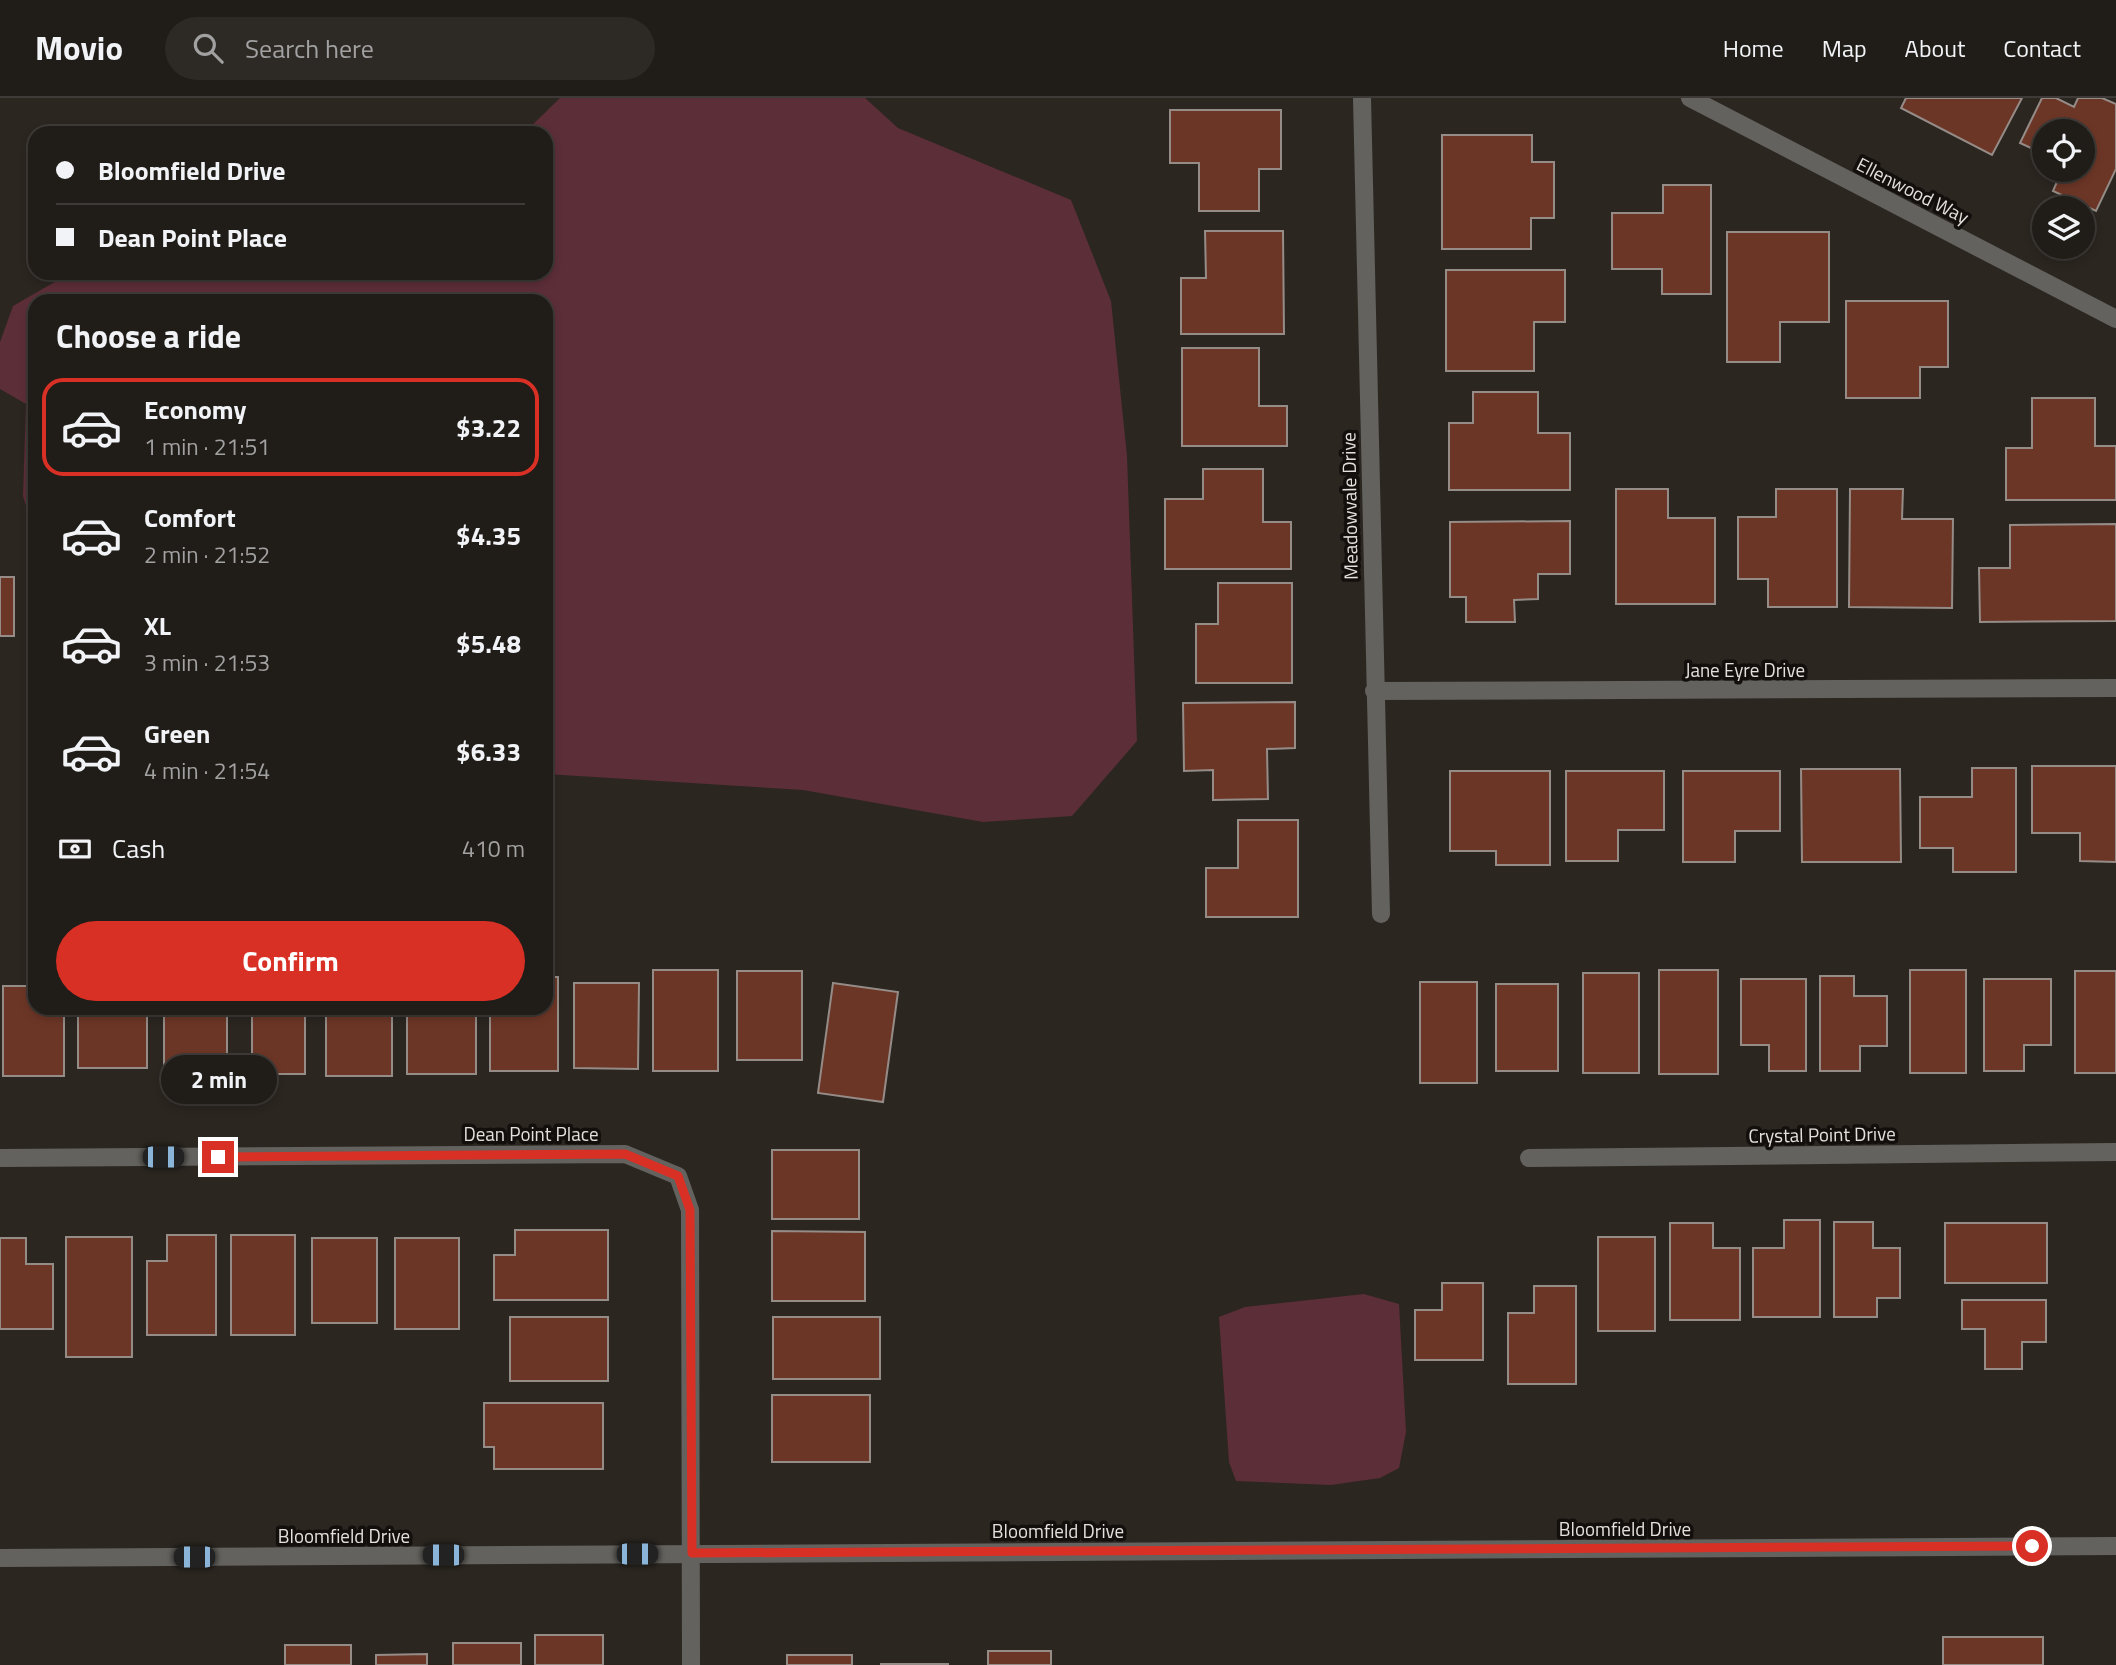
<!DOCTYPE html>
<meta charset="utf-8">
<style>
body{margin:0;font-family:"Titillium Web",sans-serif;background:#2d2925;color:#f1f3f6;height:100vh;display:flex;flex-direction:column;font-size:26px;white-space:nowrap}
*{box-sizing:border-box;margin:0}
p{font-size:23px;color:#a2a1a2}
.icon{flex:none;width:38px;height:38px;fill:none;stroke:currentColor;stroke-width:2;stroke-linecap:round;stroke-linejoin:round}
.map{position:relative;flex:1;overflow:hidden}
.side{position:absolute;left:28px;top:196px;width:525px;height:721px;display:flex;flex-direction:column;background:#201c18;border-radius:21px;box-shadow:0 4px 10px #0003,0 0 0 2px #3d3a37}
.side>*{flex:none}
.hud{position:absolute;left:28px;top:28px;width:525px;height:154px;border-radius:21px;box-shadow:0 4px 10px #0003,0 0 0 2px #3d3a37;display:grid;align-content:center;height:154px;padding:0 28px;background:#201c18}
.controls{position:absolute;left:2032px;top:21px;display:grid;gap:14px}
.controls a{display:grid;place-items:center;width:63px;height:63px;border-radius:50%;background:#201c18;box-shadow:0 4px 10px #0003,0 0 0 2px #3d3a37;font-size:35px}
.end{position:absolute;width:32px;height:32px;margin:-16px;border:9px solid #d93025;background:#fff;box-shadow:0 0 0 4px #fff}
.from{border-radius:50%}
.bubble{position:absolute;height:49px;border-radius:24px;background:#201c18;box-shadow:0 4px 10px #0003,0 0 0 2px #3d3a37;font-size:23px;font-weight:700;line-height:49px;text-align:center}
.car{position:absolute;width:21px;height:42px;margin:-21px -10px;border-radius:9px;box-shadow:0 0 5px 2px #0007;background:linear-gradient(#222 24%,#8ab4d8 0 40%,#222 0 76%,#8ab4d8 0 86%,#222 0)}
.hud b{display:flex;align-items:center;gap:24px;height:66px;font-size:26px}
.hud b+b{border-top:2px solid #3d3a37}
.hud i{width:18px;height:18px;background:#f1f3f6}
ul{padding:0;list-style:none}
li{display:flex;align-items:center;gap:21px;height:98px;margin:0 14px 10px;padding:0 14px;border:4px solid transparent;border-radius:21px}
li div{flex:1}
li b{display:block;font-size:26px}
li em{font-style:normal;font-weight:700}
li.current{border-color:#d93025}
li>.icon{width:63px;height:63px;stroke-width:1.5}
h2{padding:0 28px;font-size:32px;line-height:84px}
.pay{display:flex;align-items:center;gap:18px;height:77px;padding:0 28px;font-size:26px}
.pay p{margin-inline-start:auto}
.action{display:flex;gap:14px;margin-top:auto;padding:14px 28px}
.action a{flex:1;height:80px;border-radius:42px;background:#d93025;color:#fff;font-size:28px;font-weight:700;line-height:80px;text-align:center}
header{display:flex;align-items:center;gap:42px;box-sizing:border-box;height:98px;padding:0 35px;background:#201c18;border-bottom:2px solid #3d3a37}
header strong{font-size:33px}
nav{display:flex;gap:38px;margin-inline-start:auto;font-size:24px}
.search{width:490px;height:63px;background:#2d2925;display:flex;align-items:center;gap:18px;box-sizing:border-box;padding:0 24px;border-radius:38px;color:#a2a1a2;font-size:26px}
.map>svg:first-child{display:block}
.green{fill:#5c2e38}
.building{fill:#6c3626;stroke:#958b87;stroke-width:2}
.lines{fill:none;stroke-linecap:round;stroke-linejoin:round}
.minor{stroke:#63625e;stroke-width:18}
.tertiary{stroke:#63625e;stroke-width:18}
.route{stroke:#d93025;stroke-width:9}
.labels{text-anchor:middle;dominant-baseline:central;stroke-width:7;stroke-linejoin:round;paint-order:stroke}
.street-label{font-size:19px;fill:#e4e0dc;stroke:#120f0d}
</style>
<header>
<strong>Movio</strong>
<div class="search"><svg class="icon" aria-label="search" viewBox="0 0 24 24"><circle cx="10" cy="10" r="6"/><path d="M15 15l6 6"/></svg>Search here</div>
<nav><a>Home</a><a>Map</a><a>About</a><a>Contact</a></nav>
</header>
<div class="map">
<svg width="2116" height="1567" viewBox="0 0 2116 1567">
<rect width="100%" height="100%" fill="#2b2620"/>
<path class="green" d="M 560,0 L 865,0 L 898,30 L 1071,102 L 1111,203 L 1127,358 L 1137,643 L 1072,718 L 983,724 L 803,692 L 546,676 L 546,203 L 35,203 L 35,437 L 23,398 L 26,306 L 0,291 L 0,244 L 13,208 L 65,178 L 78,175 L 546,175 L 546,35 L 524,35 Z
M 1364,1196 L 1399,1206 L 1406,1334 L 1399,1370 L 1380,1380 L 1331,1387 L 1236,1383 L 1229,1364 L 1219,1219 L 1245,1209 Z"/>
<path class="building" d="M 1906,0 L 2022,0 L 1992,57 L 1901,10 Z
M 2042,0 L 2056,0 L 2074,9 L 2078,0 L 2102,0 L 2116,6 L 2116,71 L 2096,113 L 2053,93 L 2062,72 L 2082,72 L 2082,33 L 2044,33 L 2044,56 L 2020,45 Z
M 1170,12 L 1281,12 L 1281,71 L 1259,71 L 1259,113 L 1199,113 L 1199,65 L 1170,65 Z
M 1442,37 L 1532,37 L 1532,64 L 1554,64 L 1554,120 L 1531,120 L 1531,151 L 1442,151 Z
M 1663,87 L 1711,87 L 1711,196 L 1662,196 L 1662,171 L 1612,171 L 1612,115 L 1663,115 Z
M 1205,133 L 1283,133 L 1284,236 L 1181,236 L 1181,180 L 1206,180 Z
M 1727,134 L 1829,134 L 1829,224 L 1780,224 L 1780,264 L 1727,264 Z
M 1446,172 L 1565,172 L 1565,224 L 1534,224 L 1534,273 L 1446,273 Z
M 1846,203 L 1948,203 L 1948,269 L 1920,269 L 1920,300 L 1846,300 Z
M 1182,250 L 1259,250 L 1259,308 L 1287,308 L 1287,348 L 1182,348 Z
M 1473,294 L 1538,294 L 1538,335 L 1570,335 L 1570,392 L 1449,392 L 1449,325 L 1473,325 Z
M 2032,300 L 2095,300 L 2095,348 L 2116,348 L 2116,402 L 2006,402 L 2006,350 L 2032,350 Z
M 1203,371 L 1263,371 L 1263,424 L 1291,424 L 1291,471 L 1165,471 L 1165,401 L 1203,401 Z
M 1616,391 L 1668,391 L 1668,420 L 1715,420 L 1715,506 L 1616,506 Z
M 1776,391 L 1837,391 L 1837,509 L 1768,509 L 1768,481 L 1738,481 L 1738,419 L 1776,419 Z
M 1850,391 L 1903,391 L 1902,421 L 1953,421 L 1952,510 L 1849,509 Z
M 1570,423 L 1570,476 L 1538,476 L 1538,501 L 1514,502 L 1515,524 L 1466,524 L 1466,499 L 1450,499 L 1450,424 Z
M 2116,426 L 2116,523 L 1980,524 L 1979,470 L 2010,470 L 2010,427 Z
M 0,479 L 14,479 L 14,538 L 0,538 Z
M 1218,485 L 1292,485 L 1292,585 L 1196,585 L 1196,526 L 1218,526 Z
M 1295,604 L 1295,650 L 1267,651 L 1268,701 L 1213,702 L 1213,672 L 1184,673 L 1183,605 Z
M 2032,668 L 2116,668 L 2116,764 L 2080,763 L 2080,735 L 2032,735 Z
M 1972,670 L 2016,670 L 2016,774 L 1953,774 L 1953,750 L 1920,750 L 1920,699 L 1972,699 Z
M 1801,671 L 1900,671 L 1901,764 L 1802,764 Z
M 1450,673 L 1550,673 L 1550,767 L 1496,767 L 1496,753 L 1450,753 Z
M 1566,673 L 1664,673 L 1664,732 L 1618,732 L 1618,763 L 1566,763 Z
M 1683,673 L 1780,673 L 1780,733 L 1735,733 L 1735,764 L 1683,764 Z
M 1238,722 L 1298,722 L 1298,819 L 1206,819 L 1206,770 L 1238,770 Z
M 653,872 L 718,872 L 718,973 L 653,973 Z
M 1659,872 L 1718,872 L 1718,976 L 1659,976 Z
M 1910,872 L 1966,872 L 1966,975 L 1910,975 Z
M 737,873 L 802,873 L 802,962 L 737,962 Z
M 2075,873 L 2116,873 L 2116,975 L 2075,975 Z
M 1583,875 L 1639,875 L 1639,975 L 1583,975 Z
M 1820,878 L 1854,878 L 1854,898 L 1887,898 L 1887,948 L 1860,948 L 1860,973 L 1820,973 Z
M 546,879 L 558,879 L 558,973 L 490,973 L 490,910 L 546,910 Z
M 1741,881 L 1806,881 L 1806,973 L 1769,973 L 1769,947 L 1741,947 Z
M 1984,881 L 2051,881 L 2051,947 L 2024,947 L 2024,973 L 1984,973 Z
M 1420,884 L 1477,884 L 1477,985 L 1420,985 Z
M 574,885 L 639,885 L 638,971 L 574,970 Z
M 833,885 L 898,894 L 883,1004 L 818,995 Z
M 1496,886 L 1558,886 L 1558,973 L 1496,973 Z
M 3,888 L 35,888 L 35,910 L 64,910 L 64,978 L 3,978 Z
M 78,910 L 147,910 L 147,970 L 78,970 Z
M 164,910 L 227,910 L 227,975 L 164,975 Z
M 252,910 L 305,910 L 305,976 L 252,976 Z
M 326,910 L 392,910 L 392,978 L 326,978 Z
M 407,910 L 476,910 L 476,976 L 407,976 Z
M 772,1052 L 859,1052 L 859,1121 L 772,1121 Z
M 1784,1122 L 1820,1122 L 1820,1219 L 1753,1219 L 1753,1150 L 1784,1150 Z
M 1834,1124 L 1873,1124 L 1873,1150 L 1900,1150 L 1900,1200 L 1877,1200 L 1877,1219 L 1834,1219 Z
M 1670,1125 L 1713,1125 L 1713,1150 L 1740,1150 L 1740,1222 L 1670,1222 Z
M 1945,1125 L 2047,1125 L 2047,1185 L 1945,1185 Z
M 515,1132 L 608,1132 L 608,1202 L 494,1202 L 494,1157 L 515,1157 Z
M 772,1133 L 865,1134 L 865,1203 L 772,1203 Z
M 167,1137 L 216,1137 L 216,1237 L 147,1237 L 147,1163 L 167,1163 Z
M 231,1137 L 295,1137 L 295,1237 L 231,1237 Z
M 66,1139 L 132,1139 L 132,1259 L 66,1259 Z
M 1598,1139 L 1655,1139 L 1655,1233 L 1598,1233 Z
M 0,1140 L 26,1140 L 26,1166 L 53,1166 L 53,1231 L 0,1231 Z
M 312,1140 L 377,1140 L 377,1225 L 312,1225 Z
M 395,1140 L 459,1140 L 459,1231 L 395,1231 Z
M 1442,1185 L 1483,1185 L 1483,1262 L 1415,1262 L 1415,1212 L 1442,1212 Z
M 1534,1188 L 1576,1188 L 1576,1286 L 1508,1286 L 1508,1215 L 1534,1215 Z
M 1962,1202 L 2046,1202 L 2046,1244 L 2022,1244 L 2022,1271 L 1985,1271 L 1985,1231 L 1962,1231 Z
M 510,1219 L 608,1219 L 608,1283 L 510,1283 Z
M 773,1219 L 880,1219 L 880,1281 L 773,1281 Z
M 772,1297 L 870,1297 L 870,1364 L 772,1364 Z
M 484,1305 L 603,1305 L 603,1371 L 494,1371 L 494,1349 L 484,1349 Z
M 535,1537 L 603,1537 L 603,1567 L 535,1567 Z
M 1943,1539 L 2043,1539 L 2043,1567 L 1943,1567 Z
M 453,1545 L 521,1545 L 521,1567 L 453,1567 Z
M 285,1547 L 351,1547 L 351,1567 L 285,1567 Z
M 988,1553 L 1051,1553 L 1051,1567 L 988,1567 Z
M 427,1556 L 427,1567 L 376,1567 L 376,1557 Z
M 787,1557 L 852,1557 L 852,1567 L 787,1567 Z
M 881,1566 L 948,1566 L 948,1567 L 881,1567 Z"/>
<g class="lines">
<path class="minor" d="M 1362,0 L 1381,816
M 1690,0 L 2116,221
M 1374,593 L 2116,590
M 0,1060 L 625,1056 L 678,1078 L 690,1112 L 691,1567
M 1529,1060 L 2116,1054"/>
<path class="tertiary" d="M 0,1460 L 2116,1448"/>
</g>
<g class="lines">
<path class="route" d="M 218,1059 L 625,1056 L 678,1078 L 690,1112 L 692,1455 L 2032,1448"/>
</g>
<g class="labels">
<g class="street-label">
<text transform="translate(1913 92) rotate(27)">Ellenwood Way</text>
<text transform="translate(1349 408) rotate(-91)">Meadowvale Drive</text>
<text x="1745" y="571">Jane Eyre Drive</text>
<text x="531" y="1035">Dean Point Place</text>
<text transform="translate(1822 1036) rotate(-1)">Crystal Point Drive</text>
<text x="1625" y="1430">Bloomfield Drive</text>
<text x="1058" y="1432">Bloomfield Drive</text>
<text x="344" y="1437">Bloomfield Drive</text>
</g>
</g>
</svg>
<div class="controls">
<a><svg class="icon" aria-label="locate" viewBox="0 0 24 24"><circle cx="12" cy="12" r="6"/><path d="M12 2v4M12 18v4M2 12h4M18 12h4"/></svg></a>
<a><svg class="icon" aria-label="layers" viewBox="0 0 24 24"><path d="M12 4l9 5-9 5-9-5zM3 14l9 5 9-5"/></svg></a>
</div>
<i class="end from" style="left:2032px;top:1448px"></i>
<i class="end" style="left:218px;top:1059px"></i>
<div class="bubble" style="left:161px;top:957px;width:116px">2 min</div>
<i class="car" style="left:163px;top:1059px;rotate:90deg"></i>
<i class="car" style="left:637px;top:1456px;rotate:90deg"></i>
<i class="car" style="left:443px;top:1457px;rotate:270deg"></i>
<i class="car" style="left:194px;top:1459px;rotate:270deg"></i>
<div class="hud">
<b><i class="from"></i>Bloomfield Drive</b>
<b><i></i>Dean Point Place</b>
</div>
<section class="side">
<h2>Choose a ride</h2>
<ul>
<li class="current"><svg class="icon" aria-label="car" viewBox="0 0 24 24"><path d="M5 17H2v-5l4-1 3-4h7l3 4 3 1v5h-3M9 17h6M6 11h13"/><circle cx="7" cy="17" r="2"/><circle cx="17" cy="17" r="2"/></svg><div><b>Economy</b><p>1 min · 21:51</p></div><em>$3.22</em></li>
<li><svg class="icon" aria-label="car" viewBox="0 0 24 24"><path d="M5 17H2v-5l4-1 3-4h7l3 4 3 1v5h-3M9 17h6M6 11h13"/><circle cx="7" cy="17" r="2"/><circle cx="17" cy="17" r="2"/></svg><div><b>Comfort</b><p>2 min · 21:52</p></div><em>$4.35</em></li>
<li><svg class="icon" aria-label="car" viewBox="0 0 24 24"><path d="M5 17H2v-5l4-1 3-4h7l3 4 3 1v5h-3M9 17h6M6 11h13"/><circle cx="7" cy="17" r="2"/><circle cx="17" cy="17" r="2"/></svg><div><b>XL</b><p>3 min · 21:53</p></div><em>$5.48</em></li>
<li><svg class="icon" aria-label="car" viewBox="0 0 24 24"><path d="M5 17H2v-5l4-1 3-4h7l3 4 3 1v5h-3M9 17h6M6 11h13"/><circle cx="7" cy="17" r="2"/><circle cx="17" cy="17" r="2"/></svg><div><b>Green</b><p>4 min · 21:54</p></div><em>$6.33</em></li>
</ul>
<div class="pay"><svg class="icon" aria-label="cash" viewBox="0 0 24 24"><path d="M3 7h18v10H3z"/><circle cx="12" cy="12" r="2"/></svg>Cash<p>410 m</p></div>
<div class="action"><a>Confirm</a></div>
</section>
</div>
